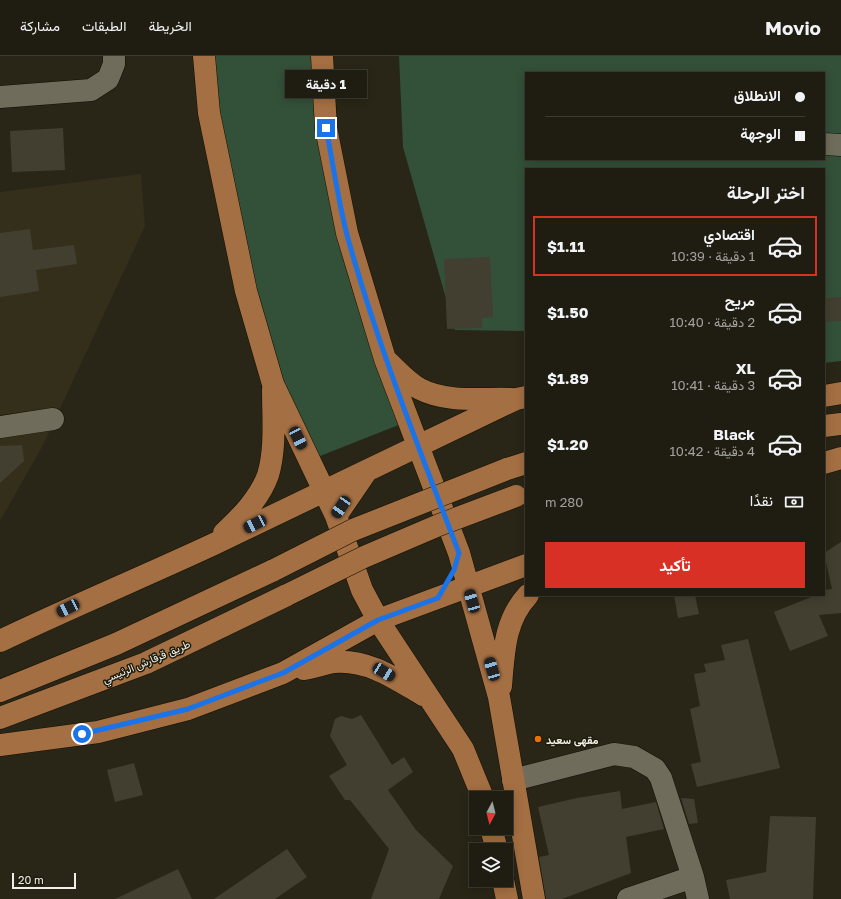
<!DOCTYPE html>
<html lang="ar">
<meta charset="utf-8">
<style>
body{margin:0;font-family:"Golos Text",Vazirmatn,sans-serif;background:#2c291f;color:#f1f3f6;direction:rtl;height:100vh;display:flex;flex-direction:column;font-size:15px;white-space:nowrap}
*{box-sizing:border-box;margin:0}
p{font-size:13px;color:#a1a19f}
.icon{flex:none;width:22px;height:22px;fill:none;stroke:currentColor;stroke-width:2;stroke-linecap:round;stroke-linejoin:round}
.map{position:relative;flex:1;overflow:hidden;direction:ltr}
.panel{position:absolute;left:525px;top:112px;width:300px;height:428px;display:flex;flex-direction:column;background:#1f1c11;border-radius:0px;box-shadow:0 2px 10px #0003,0 0 0 1px #3c3a31;direction:rtl}
.panel>*{flex:none}
.hud{position:absolute;left:525px;top:16px;width:300px;height:88px;border-radius:0px;box-shadow:0 2px 10px #0003,0 0 0 1px #3c3a31;direction:rtl;display:grid;align-content:center;height:88px;padding:0 20px;background:#1f1c11}
.needle{width:26px;rotate:187deg}
.buttons{position:absolute;left:469px;top:735px;display:grid;gap:8px}
.buttons a{display:grid;place-items:center;width:44px;height:44px;border-radius:0px;background:#1f1c11;box-shadow:0 2px 10px #0003,0 0 0 1px #3c3a31;font-size:20px}
.scale{position:absolute;left:12px;bottom:10px;width:64px;box-sizing:border-box;padding-left:4px;border:2px solid #f1efe5;border-top:0;font-size:11px;line-height:14px;white-space:nowrap;color:#f1efe5;-webkit-text-stroke:3px #1f1c0e;paint-order:stroke}
.end{position:absolute;width:18px;height:18px;margin:-9px;border:5px solid #1a73e8;background:#fff;box-shadow:0 0 0 2px #fff}
.from{border-radius:50%}
.bubble{position:absolute;height:28px;border-radius:0px;background:#1f1c11;box-shadow:0 2px 10px #0003,0 0 0 1px #3c3a31;font-size:13px;font-weight:700;line-height:28px;text-align:center;direction:rtl}
.car{position:absolute;width:12px;height:24px;margin:-12px -6px;border-radius:5px;box-shadow:0 0 3px 1px #0007;background:linear-gradient(#222 24%,#8ab4d8 0 40%,#222 0 76%,#8ab4d8 0 86%,#222 0)}
.hud b{display:flex;align-items:center;gap:14px;height:38px;font-size:15px}
.hud b+b{border-top:1px solid #3c3a31}
.hud i{width:10px;height:10px;background:#f1f3f6}
ul{padding:0;list-style:none}
li{display:flex;align-items:center;gap:12px;height:60px;margin:0 8px 6px;padding:0 12px;border:2px solid transparent;border-radius:0px}
li div{flex:1}
li b{display:block;font-size:15px}
li em{font-style:normal;font-weight:700}
li.on{border-color:#d93025}
li>.icon{width:36px;height:36px;stroke-width:1.5}
h2{padding:0 20px;font-size:18px;line-height:48px}
.pay{display:flex;align-items:center;gap:10px;height:44px;padding:0 20px;font-size:15px}
.pay p{margin-inline-start:auto}
.cta{display:flex;gap:8px;margin-top:auto;padding:8px 20px}
.cta a{flex:1;height:46px;border-radius:0px;background:#d93025;color:#fff;font-size:16px;font-weight:700;line-height:46px;text-align:center}
header{display:flex;align-items:center;gap:24px;box-sizing:border-box;height:56px;padding:0 20px;background:#1f1c11;border-bottom:1px solid #3c3a31}
header strong{font-size:19px}
nav{display:flex;gap:22px;margin-inline-start:auto;font-size:14px}
.map>svg:first-child{display:block}
.built{fill:#342f1a}
.green{fill:#335039;fill-rule:evenodd}
.building{fill:#423f30}
.lines{fill:none;stroke-linecap:round;stroke-linejoin:round}
.minor-casing{stroke:#120f03;stroke-width:23}
.major-casing{stroke:#120f03;stroke-width:23}
.minor{stroke:#6f6c5b;stroke-width:22}
.major{stroke:#a46f42;stroke-width:22}
.major-bridge-casing{stroke:#120f03;stroke-width:23;stroke-linecap:butt}
.major-bridge{stroke:#a46f42;stroke-width:22}
.route{stroke:#1a73e8;stroke-width:5}
.food-dot{fill:#e8710a;stroke:#1f1c0e;stroke-width:1.5}
.labels{text-anchor:middle;dominant-baseline:central;stroke-width:3;stroke-linejoin:round;paint-order:stroke}
.street-label{font-size:11px;fill:#f1efe5;stroke:#1f1c0e}
.poi-label{font-size:11px;font-weight:bold;fill:#f1efe5;stroke:#1f1c0e;text-anchor:start}
</style>
<header>
<strong>Movio</strong>
<nav><a>الخريطة</a><a>الطبقات</a><a>مشاركة</a></nav>
</header>
<div class="map">
<svg width="841" height="843" viewBox="0 0 841 843">
<rect width="100%" height="100%" fill="#292617"/>
<path class="built" d="M 141,118 L 145,170 L 43,389 L 0,465 L 0,136 Z"/>
<path class="green" d="M 213,0 L 313,0 L 333,153 L 351,230 L 401,368 L 315,402 L 280,318 L 263,270 L 225,114 Z
M 399,0 L 841,0 L 841,305 L 824,307 L 824,113 L 526,113 L 526,275 L 455,274 L 403,91 ZM 526,17 L 824,17 L 824,103 L 526,103 Z"/>
<path class="building" d="M 63,72 L 65,114 L 12,116 L 10,75 Z
M 30,173 L 33,194 L 74,189 L 77,208 L 36,214 L 39,235 L 0,241 L 0,177 Z
M 490,201 L 493,261 L 482,262 L 482,272 L 447,273 L 444,203 Z
M 841,241 L 841,265 L 824,266 L 824,242 Z
M 22,389 L 24,405 L 0,427 L 0,390 Z
M 841,486 L 841,557 L 819,559 L 828,580 L 790,595 L 774,556 L 816,539 L 824,539 L 824,534 L 832,533 L 824,497 Z
M 674,539 L 695,539 L 699,558 L 678,562 Z
M 748,583 L 780,712 L 697,731 L 691,708 L 701,706 L 690,653 L 700,650 L 694,618 L 706,616 L 704,608 L 725,604 L 721,589 Z
M 361,659 L 392,709 L 404,701 L 413,716 L 388,734 L 416,774 L 453,810 L 439,843 L 371,843 L 389,793 L 350,744 L 345,744 L 329,720 L 347,709 L 330,680 L 335,663 L 341,660 L 352,663 Z
M 134,707 L 143,739 L 115,746 L 107,714 Z
M 620,735 L 622,753 L 656,746 L 664,773 L 626,781 L 631,817 L 562,843 L 546,843 L 539,801 L 549,799 L 538,751 L 577,742 Z
M 681,742 L 694,743 L 698,767 L 689,768 L 690,771 Z
M 770,760 L 816,761 L 813,843 L 730,843 L 726,824 L 766,816 Z
M 287,793 L 307,821 L 275,843 L 214,843 Z
M 178,813 L 192,843 L 115,843 Z"/>
<g class="lines">
<g class="minor-casing">
<path id="minor" d="M 0,41 L 91,34 L 108,23 L 114,8 L 114,0
M 824,88 L 841,89
M 0,371 L 53,363
M 513,724 L 614,698 L 634,701 L 655,713 L 661,722 L 693,821 L 698,843
M 628,843 L 693,821"/>
</g>
<g class="major-casing">
<path id="major" d="M 204,0 L 209,57 L 246,235 L 273,328 L 336,460 L 362,534 L 378,564 L 463,693 L 483,742
M 322,0 L 326,72 L 347,177 L 385,303 L 459,497 L 499,641 L 534,843
M 387,305 C 397,314 408,327 420,333 C 447,347 482,342 511,343
M 824,340 L 841,337
M 824,370 L 841,368
M 824,407 L 841,402
M 507,413 L 526,407
M 336,460 L 366,416
M 224,477 C 241,461 260,442 268,419 C 276,393 273,361 273,333
M 0,585 C 71,551 143,521 214,488 C 315,440 415,391 516,343 L 526,341
M 304,613 C 314,611 324,608 334,606 C 368,603 396,623 423,639
M 501,630 C 504,596 504,565 528,539
M 0,635 L 116,588 L 274,514
M 0,662 L 146,607 L 287,539
M 0,689 L 98,676 L 188,653 L 283,617 L 378,564 L 526,509
M 491,772 L 497,794
M 503,824 L 507,843"/>
</g>
<use href="#minor" class="minor"/>
<use href="#major" class="major"/>
<g class="major-bridge-casing">
<path id="major-bridge" d="M 274,514 L 353,474 L 507,413
M 287,539 L 364,501 L 439,469 L 516,440"/>
</g>
<use href="#major-bridge" class="major-bridge"/>
</g>
<g class="lines">
<path class="route" d="M 82,678 L 188,653 L 256,627 L 283,617 L 378,564 L 438,542 L 454,514 L 459,497 C 419,392 377,288 347,179 C 338,144 333,107 326,72"/>
</g>
<circle class="food-dot" cx="538" cy="683" r="4"/>
<g class="labels">
<g class="street-label">
<text transform="translate(146 605) rotate(-23)">طريق قرقارش الرئيسي</text>
</g>
<g class="poi-label">
<text x="546" y="683">مقهى سعيد</text>
</g>
</g>
</svg>
<div class="buttons">
<a><svg class="needle" viewBox="-14 -14 28 28"><path d="M0-13l5 13h-10z" fill="#e53935"/><path d="M0 13l5-13h-10z" fill="#a1a19f"/></svg></a>
<a><svg class="icon" aria-label="layers" viewBox="0 0 24 24"><path d="M12 4l9 5-9 5-9-5zM3 14l9 5 9-5"/></svg></a>
</div>
<div class="scale">20 m</div>
<i class="end from" style="left:82px;top:678px"></i>
<i class="end" style="left:326px;top:72px"></i>
<div class="bubble" style="left:285px;top:14px;width:82px">1 دقيقة</div>
<i class="car" style="left:298px;top:382px;rotate:154deg"></i>
<i class="car" style="left:341px;top:451px;rotate:214deg"></i>
<i class="car" style="left:255px;top:468px;rotate:244deg"></i>
<i class="car" style="left:472px;top:545px;rotate:344deg"></i>
<i class="car" style="left:68px;top:552px;rotate:244deg"></i>
<i class="car" style="left:492px;top:613px;rotate:344deg"></i>
<i class="car" style="left:384px;top:616px;rotate:121deg"></i>
<div class="hud">
<b><i class="from"></i>الانطلاق</b>
<b><i></i>الوجهة</b>
</div>
<section class="panel">
<h2>اختر الرحلة</h2>
<ul>
<li class="on"><svg class="icon" aria-label="car" viewBox="0 0 24 24"><path d="M5 17H2v-5l4-1 3-4h7l3 4 3 1v5h-3M9 17h6M6 11h13"/><circle cx="7" cy="17" r="2"/><circle cx="17" cy="17" r="2"/></svg><div><b>اقتصادي</b><p>1 دقيقة · 10:39</p></div><em>$1.11</em></li>
<li><svg class="icon" aria-label="car" viewBox="0 0 24 24"><path d="M5 17H2v-5l4-1 3-4h7l3 4 3 1v5h-3M9 17h6M6 11h13"/><circle cx="7" cy="17" r="2"/><circle cx="17" cy="17" r="2"/></svg><div><b>مريح</b><p>2 دقيقة · 10:40</p></div><em>$1.50</em></li>
<li><svg class="icon" aria-label="car" viewBox="0 0 24 24"><path d="M5 17H2v-5l4-1 3-4h7l3 4 3 1v5h-3M9 17h6M6 11h13"/><circle cx="7" cy="17" r="2"/><circle cx="17" cy="17" r="2"/></svg><div><b>XL</b><p>3 دقيقة · 10:41</p></div><em>$1.89</em></li>
<li><svg class="icon" aria-label="car" viewBox="0 0 24 24"><path d="M5 17H2v-5l4-1 3-4h7l3 4 3 1v5h-3M9 17h6M6 11h13"/><circle cx="7" cy="17" r="2"/><circle cx="17" cy="17" r="2"/></svg><div><b>Black</b><p>4 دقيقة · 10:42</p></div><em>$1.20</em></li>
</ul>
<div class="pay"><svg class="icon" aria-label="cash" viewBox="0 0 24 24"><path d="M3 7h18v10H3z"/><circle cx="12" cy="12" r="2"/></svg>نقدًا<p>280 m</p></div>
<div class="cta"><a>تأكيد</a></div>
</section>
</div>
